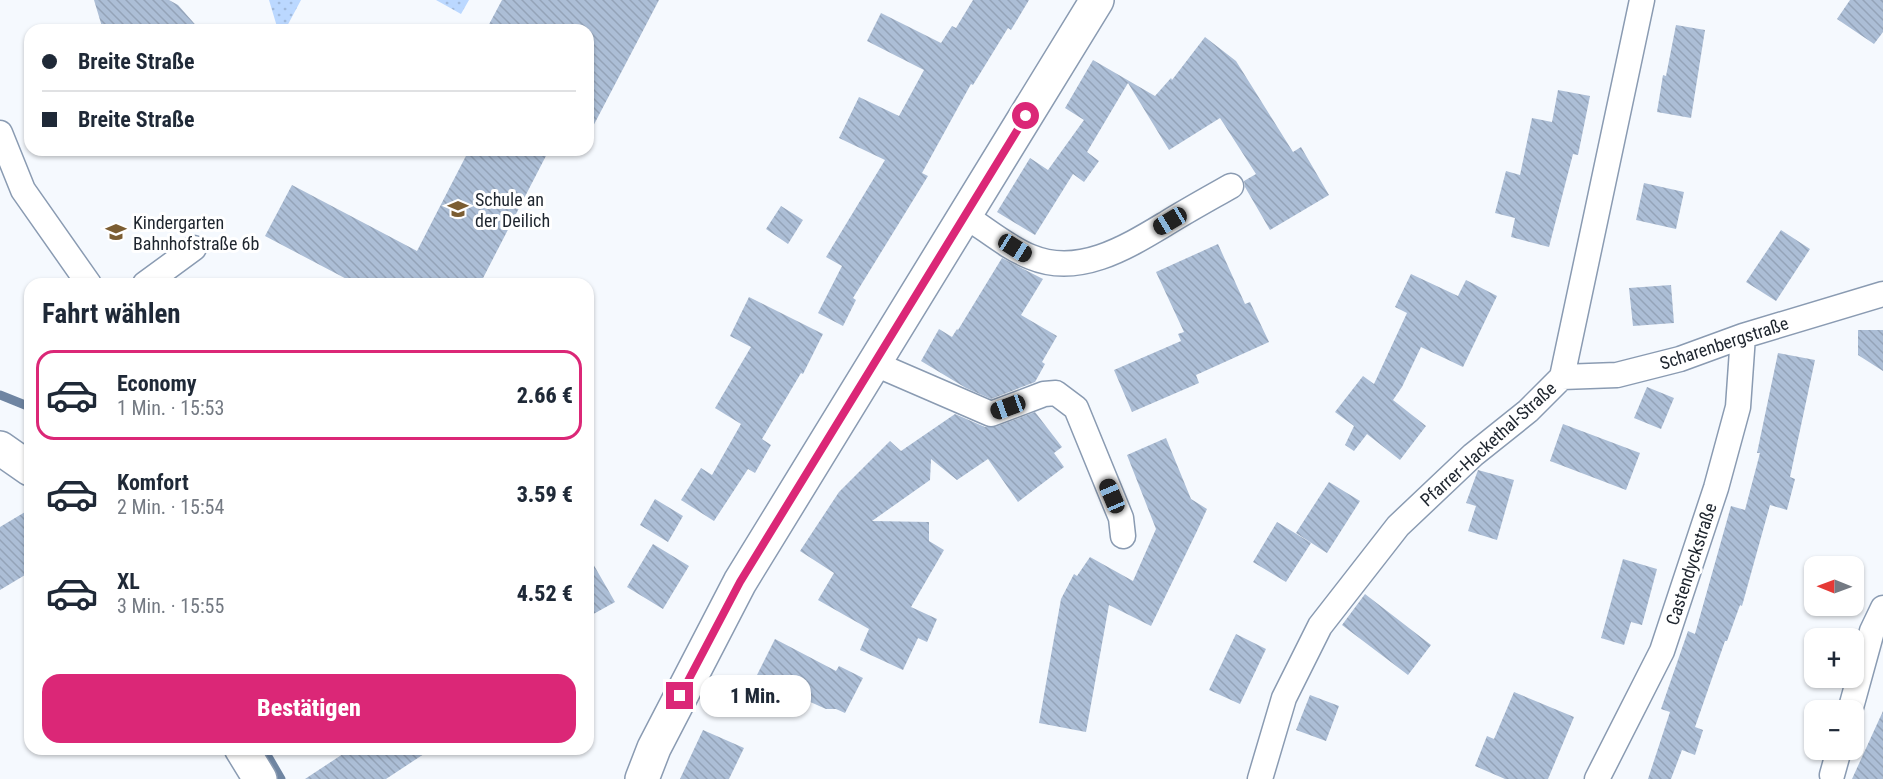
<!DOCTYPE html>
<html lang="de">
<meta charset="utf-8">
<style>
body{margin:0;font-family:"Roboto Condensed",sans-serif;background:#f6f6f7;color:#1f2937;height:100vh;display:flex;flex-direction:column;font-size:22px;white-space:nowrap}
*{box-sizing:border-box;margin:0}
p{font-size:20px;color:#747a83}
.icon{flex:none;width:33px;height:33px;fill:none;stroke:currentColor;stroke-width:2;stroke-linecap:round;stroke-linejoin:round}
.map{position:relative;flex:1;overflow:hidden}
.sheet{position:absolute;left:24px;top:278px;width:570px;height:477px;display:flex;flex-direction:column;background:#fff;border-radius:18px;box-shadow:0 2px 4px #0004}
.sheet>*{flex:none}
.guide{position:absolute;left:24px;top:24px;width:570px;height:132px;border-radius:18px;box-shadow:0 2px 4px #0004;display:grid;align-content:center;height:132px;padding:0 18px;background:#fff}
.needle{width:39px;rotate:271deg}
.tools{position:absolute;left:1804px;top:556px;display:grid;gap:12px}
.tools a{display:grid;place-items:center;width:60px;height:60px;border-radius:12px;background:#fff;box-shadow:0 2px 4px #0004;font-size:30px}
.end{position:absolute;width:27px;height:27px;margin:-14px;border:8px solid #db2777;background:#fff;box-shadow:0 0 0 3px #fff}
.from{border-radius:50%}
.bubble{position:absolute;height:42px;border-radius:18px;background:#fff;box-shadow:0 2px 4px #0004;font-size:20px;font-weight:800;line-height:42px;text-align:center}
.car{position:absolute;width:18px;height:36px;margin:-18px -9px;border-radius:8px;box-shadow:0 0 4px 2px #0007;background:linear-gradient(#222 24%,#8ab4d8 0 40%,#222 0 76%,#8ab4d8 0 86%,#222 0)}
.guide b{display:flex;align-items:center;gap:21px;height:57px;font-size:22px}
.guide b+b{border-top:2px solid #e0e1e3}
.guide i{width:15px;height:15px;background:#1f2937}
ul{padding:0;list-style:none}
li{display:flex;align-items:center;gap:18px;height:90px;margin:0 12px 9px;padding:0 6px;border:3px solid transparent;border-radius:18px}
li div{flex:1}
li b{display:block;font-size:22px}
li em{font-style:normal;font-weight:800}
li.current{border-color:#db2777}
li>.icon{width:54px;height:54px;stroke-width:1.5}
h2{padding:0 18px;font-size:27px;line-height:72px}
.button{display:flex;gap:12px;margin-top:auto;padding:12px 18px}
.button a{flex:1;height:69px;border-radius:18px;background:#db2777;color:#fff;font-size:24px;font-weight:800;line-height:69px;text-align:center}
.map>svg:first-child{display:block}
.grass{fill:url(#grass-dots)}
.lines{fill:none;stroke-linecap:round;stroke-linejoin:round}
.stream{stroke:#6f85a2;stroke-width:9}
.building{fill:url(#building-back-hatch)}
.street-casing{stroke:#8a9bb2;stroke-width:27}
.secondary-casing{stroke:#8a9bb2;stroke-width:36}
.street{stroke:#fff;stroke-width:24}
.secondary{stroke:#fff;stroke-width:33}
.route{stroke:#db2777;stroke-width:8}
.labels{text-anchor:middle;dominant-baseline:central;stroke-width:6;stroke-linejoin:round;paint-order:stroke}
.poi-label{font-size:18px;fill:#1e252e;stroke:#fff;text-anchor:start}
.street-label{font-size:18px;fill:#1e252e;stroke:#fff}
</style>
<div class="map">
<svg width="1883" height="779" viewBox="0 0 1883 779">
<defs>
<pattern id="grass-dots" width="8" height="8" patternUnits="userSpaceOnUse" patternTransform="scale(1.5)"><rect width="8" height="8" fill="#bbd8ff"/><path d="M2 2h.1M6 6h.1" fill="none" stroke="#a0b9db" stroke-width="1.8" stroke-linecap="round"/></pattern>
<pattern id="building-back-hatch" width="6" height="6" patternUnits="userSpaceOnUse" patternTransform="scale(1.5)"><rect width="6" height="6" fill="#acbed6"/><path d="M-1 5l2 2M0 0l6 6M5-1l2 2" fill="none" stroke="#94a3b8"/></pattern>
</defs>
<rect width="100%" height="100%" fill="#f5f9fe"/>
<path class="grass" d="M 269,0 L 301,0 L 285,30 L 278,30 Z
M 436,0 L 469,0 L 461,14 Z"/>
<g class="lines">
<path class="stream" d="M 0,395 L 30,407
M 263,748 L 281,779"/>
</g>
<path class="building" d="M 94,0 L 169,0 L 178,5 L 200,30 L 103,30 Z
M 502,0 L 659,0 L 588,136 L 588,30 L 486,30 Z
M 973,0 L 1029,0 L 1011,30 L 1008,28 L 973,85 L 971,84 L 922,173 L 928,176 L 853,298 L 856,300 L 843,326 L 818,313 L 842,266 L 826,257 L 885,160 L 839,138 L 859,97 L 899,116 L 924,70 L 867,41 L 881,13 L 941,43 L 952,26 L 956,28 Z
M 1850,0 L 1883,0 L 1883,32 L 1874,44 L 1837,19 Z
M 1676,25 L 1705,30 L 1691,118 L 1657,112 L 1663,75 L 1666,76 Z
M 1205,37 L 1236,61 L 1293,152 L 1301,147 L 1329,195 L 1270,230 L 1245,187 L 1244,181 L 1256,174 L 1220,118 L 1169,150 L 1128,83 L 1087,152 L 1099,161 L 1084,182 L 1073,174 L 1035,235 L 997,212 L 1030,158 L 1048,170 L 1084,120 L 1065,108 L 1093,60 L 1155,96 L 1171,78 L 1172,80 Z
M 1558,90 L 1590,96 L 1578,155 L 1573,154 L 1549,247 L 1511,237 L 1515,218 L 1495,213 L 1506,171 L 1520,175 L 1532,118 L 1552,122 Z
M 469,150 L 549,150 L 480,284 L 356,284 L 265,236 L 292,185 L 417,251 Z
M 1644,183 L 1684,192 L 1676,229 L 1636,220 Z
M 781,206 L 803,220 L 788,244 L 766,229 Z
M 1781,230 L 1810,249 L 1776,301 L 1746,282 Z
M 1218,244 L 1245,304 L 1250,302 L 1269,342 L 1196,375 L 1199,383 L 1132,412 L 1114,370 L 1181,341 L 1178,334 L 1184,332 L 1156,272 Z
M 1002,258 L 1043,279 L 1021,315 L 1057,336 L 1042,362 L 1045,364 L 1035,382 L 991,399 L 966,388 L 921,361 L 939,329 L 952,337 L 957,329 L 958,330 Z
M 1411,274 L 1458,296 L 1466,280 L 1497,296 L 1463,367 L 1421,347 L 1402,387 L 1393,400 L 1426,426 L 1400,460 L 1367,434 L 1354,451 L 1345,445 L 1354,426 L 1335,412 L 1363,376 L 1374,384 L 1407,313 L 1395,307 Z
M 1671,285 L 1674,323 L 1633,326 L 1629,288 Z
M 749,297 L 823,334 L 803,374 L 801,373 L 762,439 L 771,445 L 755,473 L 748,469 L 714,521 L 681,500 L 701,468 L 712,475 L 741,424 L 715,408 L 751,347 L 730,336 Z
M 1858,330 L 1883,330 L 1883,371 L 1858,355 Z
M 1778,353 L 1815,360 L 1790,477 L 1795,479 L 1787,510 L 1770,505 L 1742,606 L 1740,605 L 1727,641 L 1725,641 L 1695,727 L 1703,730 L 1695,755 L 1682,750 L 1671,779 L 1648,779 L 1670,712 L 1661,709 L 1688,631 L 1695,634 L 1731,506 L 1745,510 L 1760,453 L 1757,453 Z
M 1647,387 L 1674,398 L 1661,429 L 1634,418 Z
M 1035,412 L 1062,447 L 1054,453 L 1064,467 L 1018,502 L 988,459 L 957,480 L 931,459 L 930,480 L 872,521 L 929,522 L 929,541 L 944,550 L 911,607 L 937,619 L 927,642 L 918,638 L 903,670 L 860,650 L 869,629 L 818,600 L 834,573 L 800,551 L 839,492 L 890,441 L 901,451 L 955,414 L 985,427 L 995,427 Z
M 1563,424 L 1640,453 L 1626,490 L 1550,461 Z
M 1166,438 L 1191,499 L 1207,509 L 1197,531 L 1151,626 L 1109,605 L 1086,732 L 1039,723 L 1061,599 L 1074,574 L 1077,576 L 1090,557 L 1133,581 L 1156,529 L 1127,455 Z
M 1478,470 L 1514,480 L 1497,540 L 1468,531 L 1476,506 L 1466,503 Z
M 1329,482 L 1360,501 L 1327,553 L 1296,533 Z
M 655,499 L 683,516 L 668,542 L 640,525 Z
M 30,509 L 30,572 L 0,590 L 0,527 Z
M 1277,522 L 1311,543 L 1286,582 L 1253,562 Z
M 653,544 L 689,566 L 663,609 L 627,587 Z
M 588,555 L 615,602 L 588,617 Z
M 1623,559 L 1657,569 L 1642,625 L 1631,622 L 1624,645 L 1601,638 Z
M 1365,594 L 1431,645 L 1408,675 L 1342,625 Z
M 1236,634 L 1266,649 L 1240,704 L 1209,690 Z
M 775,639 L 836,671 L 839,666 L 863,678 L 845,713 L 836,709 L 826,709 L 797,696 L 793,704 L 769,692 L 746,697 Z
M 1514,692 L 1574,717 L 1548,779 L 1505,779 L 1475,766 L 1487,736 L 1494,739 Z
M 1310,695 L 1339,706 L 1326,741 L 1296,730 Z
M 1883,711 L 1883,779 L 1852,779 Z
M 703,730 L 744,748 L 729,779 L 680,779 Z
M 352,748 L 433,748 L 386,779 L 305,779 Z"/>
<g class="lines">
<g class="street-casing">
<path id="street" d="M 0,133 L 23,190 L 89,284
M 965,216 C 986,229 1008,248 1031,257 C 1079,277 1127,247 1167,223 C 1188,210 1210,198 1231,186
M 145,284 L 194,248
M 873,363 L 991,414 L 1044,394 L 1056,393 L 1076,408 L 1121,518 L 1123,536
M 1562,377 L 1617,375 L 1680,359 L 1743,336 L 1883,294
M 1850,711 L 1872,631 L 1883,608
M 1832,775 L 1839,750
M 1260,779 L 1284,698 L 1320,626 L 1398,526 L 1473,455 L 1528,411 L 1562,377 L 1642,0
M 1597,779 L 1662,651 L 1716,488 L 1738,407 L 1743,336"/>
</g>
<g class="secondary-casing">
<path id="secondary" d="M 0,448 L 30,469
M 241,748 L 260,779
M 642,779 L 654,748 L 740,582 L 1097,0"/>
</g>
<use href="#street" class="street"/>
<use href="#secondary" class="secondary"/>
</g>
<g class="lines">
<path class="route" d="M 680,696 L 740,582 L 1026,116"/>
</g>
<defs>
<g id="school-bare" transform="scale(1.62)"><path d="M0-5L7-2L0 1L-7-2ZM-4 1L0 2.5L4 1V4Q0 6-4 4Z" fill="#7b5d32" stroke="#fff" stroke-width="2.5" paint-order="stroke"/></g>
</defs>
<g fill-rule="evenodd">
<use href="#school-bare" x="458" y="209"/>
<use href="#school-bare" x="116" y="232"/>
</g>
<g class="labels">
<g class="poi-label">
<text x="475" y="199">Schule an<tspan x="475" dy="21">der Deilich</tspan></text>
<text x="133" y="222">Kindergarten<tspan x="133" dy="21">Bahnhofstraße 6b</tspan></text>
</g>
<g class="street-label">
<text transform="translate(1724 343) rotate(-18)">Scharenbergstraße</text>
<text transform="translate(1488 444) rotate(-42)">Pfarrer-Hackethal-Straße</text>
<text transform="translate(1691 564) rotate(-72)">Castendyckstraße</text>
</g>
</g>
</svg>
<div class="tools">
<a><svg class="needle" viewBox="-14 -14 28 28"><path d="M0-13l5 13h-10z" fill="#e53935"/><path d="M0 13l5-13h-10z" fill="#747a83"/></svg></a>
<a>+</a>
<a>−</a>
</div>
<i class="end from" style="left:1026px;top:116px"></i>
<i class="end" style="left:680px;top:696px"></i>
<div class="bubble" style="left:700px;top:675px;width:111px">1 Min.</div>
<i class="car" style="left:1170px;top:221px;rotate:239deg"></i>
<i class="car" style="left:1015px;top:248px;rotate:122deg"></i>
<i class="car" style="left:1008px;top:407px;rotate:250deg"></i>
<i class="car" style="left:1112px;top:496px;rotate:337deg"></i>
<div class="guide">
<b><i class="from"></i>Breite Straße</b>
<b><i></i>Breite Straße</b>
</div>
<section class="sheet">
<h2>Fahrt wählen</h2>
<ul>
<li class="current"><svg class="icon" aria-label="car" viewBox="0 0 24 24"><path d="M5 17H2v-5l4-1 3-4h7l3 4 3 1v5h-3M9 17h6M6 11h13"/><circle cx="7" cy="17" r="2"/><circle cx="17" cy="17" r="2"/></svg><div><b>Economy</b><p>1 Min. · 15:53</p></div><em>2.66 €</em></li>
<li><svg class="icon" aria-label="car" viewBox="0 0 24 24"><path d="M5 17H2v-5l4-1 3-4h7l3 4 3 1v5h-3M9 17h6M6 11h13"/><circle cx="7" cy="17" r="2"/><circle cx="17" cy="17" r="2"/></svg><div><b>Komfort</b><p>2 Min. · 15:54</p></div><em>3.59 €</em></li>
<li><svg class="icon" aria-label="car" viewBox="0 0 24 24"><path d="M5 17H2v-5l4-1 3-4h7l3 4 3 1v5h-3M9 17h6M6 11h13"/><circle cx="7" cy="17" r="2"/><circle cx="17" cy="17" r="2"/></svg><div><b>XL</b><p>3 Min. · 15:55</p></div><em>4.52 €</em></li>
</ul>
<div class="button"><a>Bestätigen</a></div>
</section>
</div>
